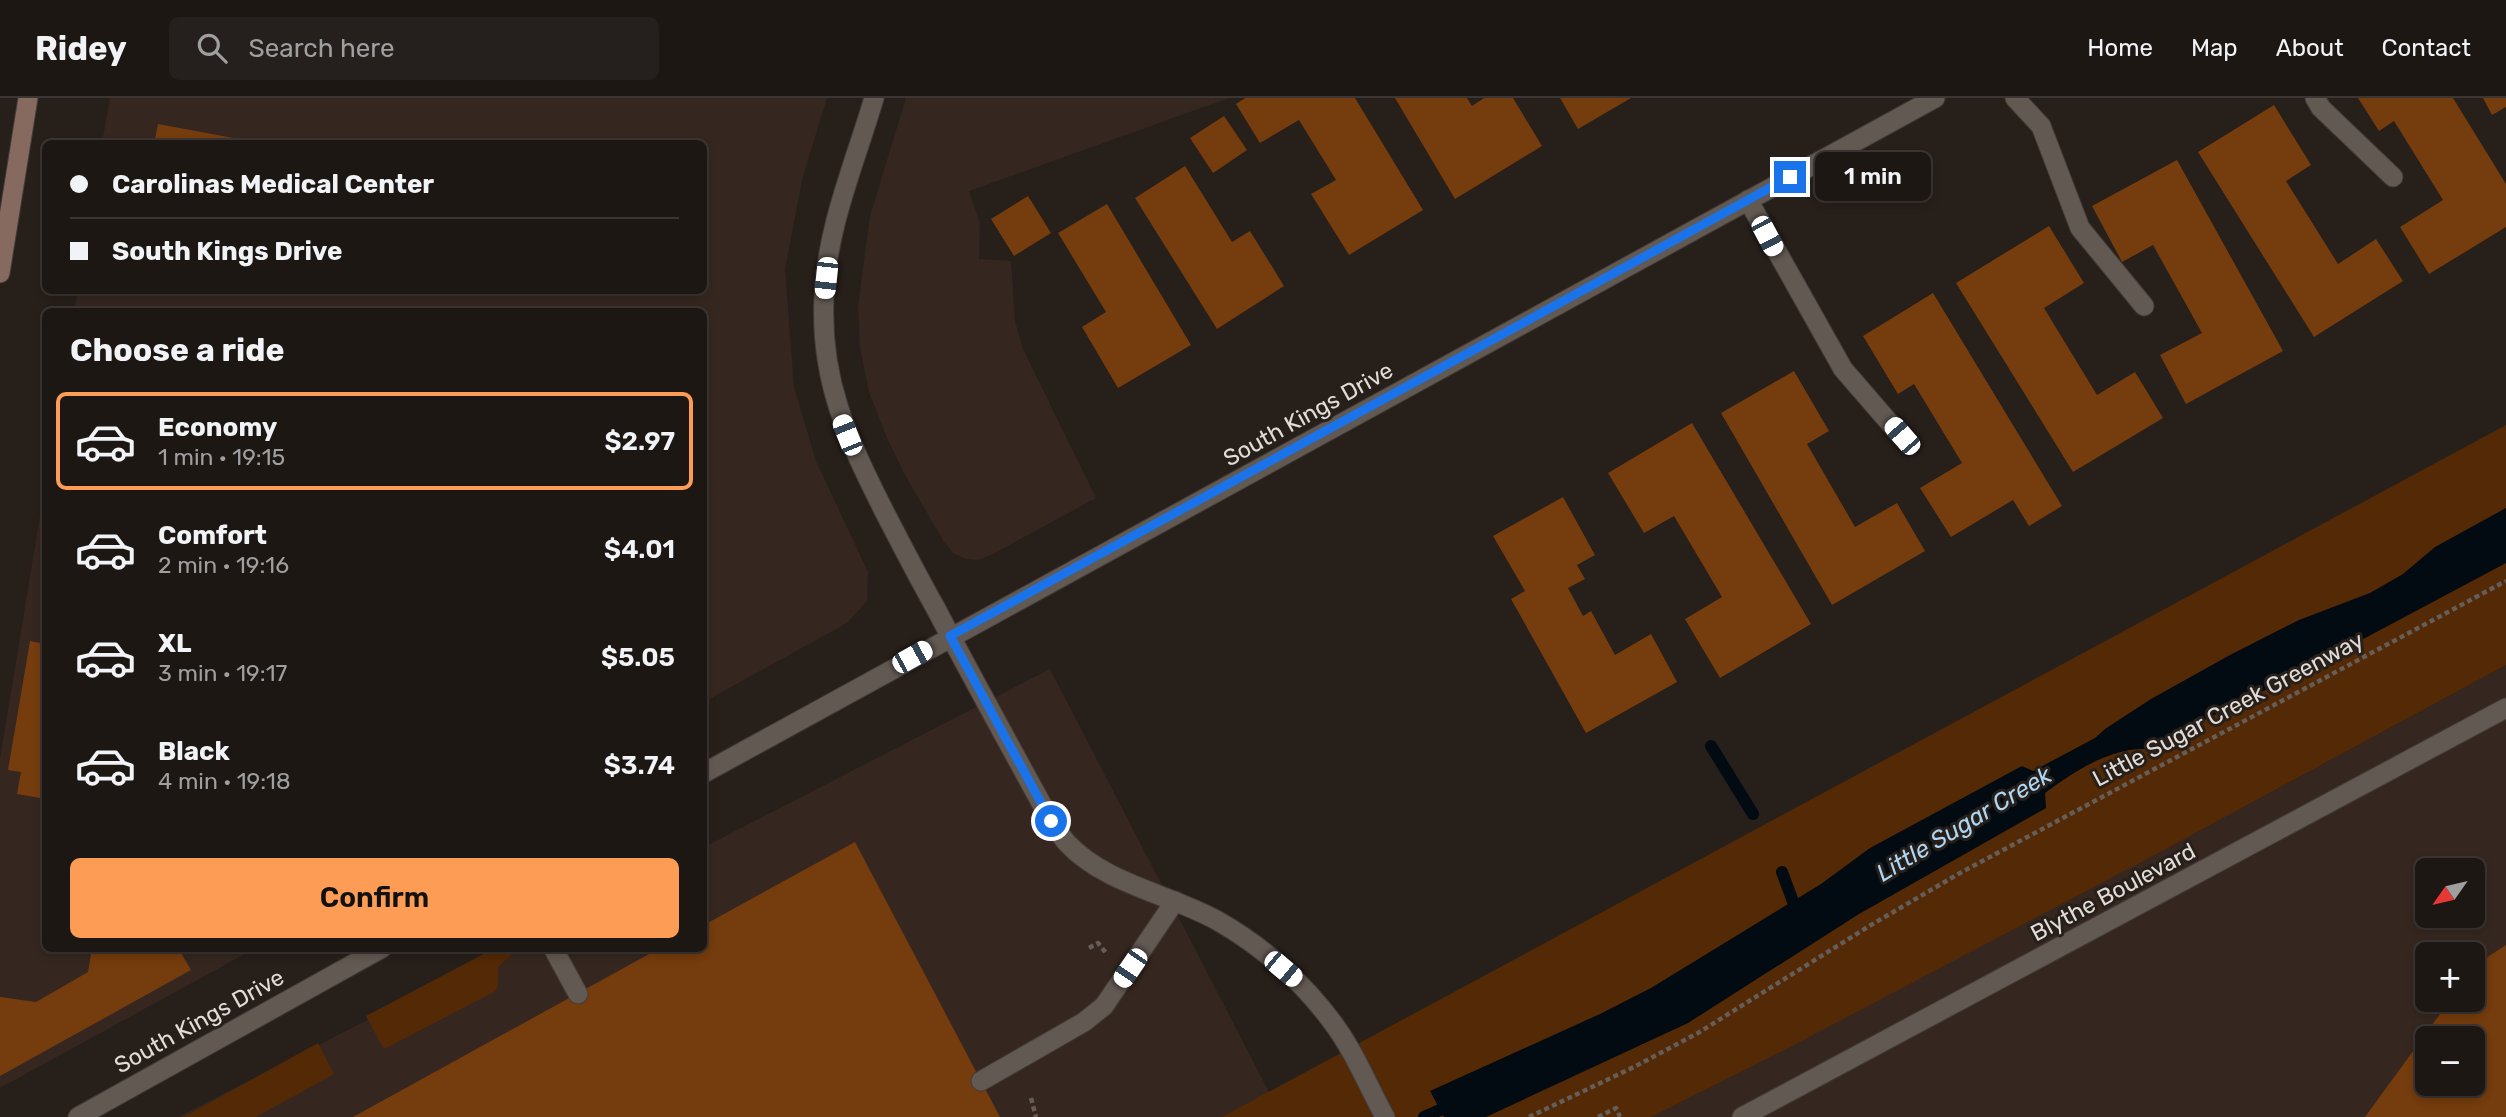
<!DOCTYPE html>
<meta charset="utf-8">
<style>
body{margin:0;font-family:Rubik,sans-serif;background:#25201d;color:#f1f3f6;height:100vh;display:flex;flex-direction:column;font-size:26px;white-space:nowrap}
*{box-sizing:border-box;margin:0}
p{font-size:23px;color:#a09fa0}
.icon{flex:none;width:38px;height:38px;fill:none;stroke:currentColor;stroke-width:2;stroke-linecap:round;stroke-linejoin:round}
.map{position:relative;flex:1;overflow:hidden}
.drawer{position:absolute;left:42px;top:210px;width:665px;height:644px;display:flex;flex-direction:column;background:#1d1714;border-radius:10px;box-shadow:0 4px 10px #0003,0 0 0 2px #3b3634}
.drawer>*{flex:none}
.hud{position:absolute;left:42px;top:42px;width:665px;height:154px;border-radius:10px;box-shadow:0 4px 10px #0003,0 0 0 2px #3b3634;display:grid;align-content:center;height:154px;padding:0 28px;background:#1d1714}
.needle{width:46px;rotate:236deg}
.tools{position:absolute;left:2415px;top:760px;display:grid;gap:14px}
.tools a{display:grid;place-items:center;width:70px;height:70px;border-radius:10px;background:#1d1714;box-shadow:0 4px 10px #0003,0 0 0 2px #3b3634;font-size:35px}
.end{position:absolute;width:32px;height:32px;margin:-16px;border:9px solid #1a73e8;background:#fff;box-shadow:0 0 0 4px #fff}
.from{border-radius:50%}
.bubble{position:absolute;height:49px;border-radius:10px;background:#1d1714;box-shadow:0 4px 10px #0003,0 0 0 2px #3b3634;font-size:23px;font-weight:600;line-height:49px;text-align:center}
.car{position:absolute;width:21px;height:42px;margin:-21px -10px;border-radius:9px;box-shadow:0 0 5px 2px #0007;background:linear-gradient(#fff 24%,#345 0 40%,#fff 0 76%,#345 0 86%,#fff 0)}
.hud b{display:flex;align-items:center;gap:24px;height:66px;font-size:26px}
.hud b+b{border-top:2px solid #3b3634}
.hud i{width:18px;height:18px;background:#f1f3f6}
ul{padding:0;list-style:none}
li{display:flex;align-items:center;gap:21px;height:98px;margin:0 14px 10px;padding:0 14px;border:4px solid transparent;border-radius:10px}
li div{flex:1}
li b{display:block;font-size:26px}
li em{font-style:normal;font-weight:600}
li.on{border-color:#fd9d55}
li>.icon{width:63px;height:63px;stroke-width:1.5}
h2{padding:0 28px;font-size:32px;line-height:84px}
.cta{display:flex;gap:14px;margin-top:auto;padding:14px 28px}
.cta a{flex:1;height:80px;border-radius:10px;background:#fd9d55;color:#111;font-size:28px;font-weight:600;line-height:80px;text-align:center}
header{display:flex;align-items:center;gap:42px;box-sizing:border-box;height:98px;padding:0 35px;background:#1d1714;border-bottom:2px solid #3b3634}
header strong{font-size:33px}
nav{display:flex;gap:38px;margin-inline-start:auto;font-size:24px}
.search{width:490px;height:63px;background:#25201d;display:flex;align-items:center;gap:18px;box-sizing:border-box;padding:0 24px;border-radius:10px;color:#a09fa0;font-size:26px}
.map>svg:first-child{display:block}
.built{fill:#35271f;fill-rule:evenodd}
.green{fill:#542906}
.water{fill:#020a12}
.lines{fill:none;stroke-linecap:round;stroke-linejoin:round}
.stream{stroke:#020a12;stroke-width:12}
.building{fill:#753c0d;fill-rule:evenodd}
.service-casing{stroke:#423c38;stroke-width:21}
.minor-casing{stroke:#423c38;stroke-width:21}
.tertiary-casing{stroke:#423c38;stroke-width:21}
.secondary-casing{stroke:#423c38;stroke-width:21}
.path{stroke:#645d58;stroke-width:4.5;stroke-dasharray:5 3.5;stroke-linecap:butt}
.service{stroke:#635953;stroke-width:19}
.minor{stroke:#635953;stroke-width:19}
.tertiary{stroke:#635953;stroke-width:19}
.secondary{stroke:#866a60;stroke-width:19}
.route{stroke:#1a73e8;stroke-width:9}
.labels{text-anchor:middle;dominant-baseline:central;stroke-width:6;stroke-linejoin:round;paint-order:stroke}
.street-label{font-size:23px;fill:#e1dcd8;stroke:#271f1a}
.water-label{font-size:24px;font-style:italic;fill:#aed6f5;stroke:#271f1a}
</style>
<header>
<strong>Ridey</strong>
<div class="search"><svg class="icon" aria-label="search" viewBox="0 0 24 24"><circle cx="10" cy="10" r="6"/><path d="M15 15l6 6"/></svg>Search here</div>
<nav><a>Home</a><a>Map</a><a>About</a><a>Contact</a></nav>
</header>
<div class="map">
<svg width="2506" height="1019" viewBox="0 0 2506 1019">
<rect width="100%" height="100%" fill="#271f1a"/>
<path class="built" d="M 110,0 L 827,0 L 803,78 L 785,171 L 794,289 L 816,363 L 868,474 L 867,503 L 847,525 L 704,604 L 704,214 L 74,214 L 78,192 L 704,192 L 704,46 L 102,45 Z
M 906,0 L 1229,0 L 969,93 L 980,125 L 979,161 L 1011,163 L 1015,223 L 1023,251 L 1096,400 L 991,457 L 978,462 L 966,461 L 953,455 L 944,444 L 905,377 L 887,340 L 869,294 L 860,249 L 858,208 L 870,118 Z
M 45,387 L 46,850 L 254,851 L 0,990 L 0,661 Z
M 2506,567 L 2506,1019 L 1606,1019 L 2166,751 ZM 2427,772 L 2473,772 L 2473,817 L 2427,817 ZM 2427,856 L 2473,856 L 2473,901 L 2427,901 ZM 2427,940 L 2473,940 L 2473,985 L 2427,985 Z
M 1050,571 L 1282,1019 L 178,1019 L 506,851 L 704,850 L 704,749 Z"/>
<path class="green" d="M 2506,327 L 2506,567 L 2166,751 L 1792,948 L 1651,1019 L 1222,1019 Z
M 495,850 L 517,852 L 498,869 L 498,888 L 494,894 L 384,951 L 366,918 Z
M 318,945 L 334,976 L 256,1019 L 184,1019 Z"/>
<path class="water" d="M 2506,410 L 2506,465 L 2290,580 L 2145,651 C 2110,650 2073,674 2045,695 L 2046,710 L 1859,816 L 1688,925 L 1486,1019 L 1444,1019 L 1430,993 L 1600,916 L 1651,890 L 1821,786 L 1870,750 L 2022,668 L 2033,673 L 2095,640 L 2105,631 L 2151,601 L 2230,557 L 2299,522 L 2370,495 L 2403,476 L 2435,449 Z"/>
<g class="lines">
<path class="stream" d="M 1711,648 L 1753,716
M 1782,774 L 1798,817
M 1424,1019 L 1456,1005"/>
</g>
<path class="building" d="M 1245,0 L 1355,0 L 1423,112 L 1349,157 L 1311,96 L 1336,82 L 1299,22 L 1260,45 L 1236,6 Z
M 1395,0 L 1467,0 L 1472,8 L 1484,0 L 1513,0 L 1542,48 L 1455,101 Z
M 1560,0 L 1631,0 L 1578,31 Z
M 2358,0 L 2453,0 L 2506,86 L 2506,129 L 2429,176 L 2400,129 L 2443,102 L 2394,23 L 2379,33 Z
M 2483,0 L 2506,0 L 2506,9 L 2492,17 Z
M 2274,7 L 2311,67 L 2286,83 L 2338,166 L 2376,141 L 2403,183 L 2314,239 L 2198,54 Z
M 1224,18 L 1247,52 L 1213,75 L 1190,40 Z
M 158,26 L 255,44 L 255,46 L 154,46 Z
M 2177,62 L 2283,253 L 2186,306 L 2160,257 L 2202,235 L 2153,147 L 2122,164 L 2092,108 Z
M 1185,68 L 1232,144 L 1250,133 L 1284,188 L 1217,231 L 1135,100 Z
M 1028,98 L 1051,135 L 1014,158 L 991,121 Z
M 1107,106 L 1191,247 L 1118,290 L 1082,229 L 1106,214 L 1058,135 Z
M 2049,128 L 2084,185 L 2044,210 L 2097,297 L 2135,274 L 2163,320 L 2073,374 L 1956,185 Z
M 1933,195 L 2062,408 L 2029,428 L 2013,402 L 1951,439 L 1920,390 L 1962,365 L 1914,286 L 1898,296 L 1863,238 Z
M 1794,273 L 1829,333 L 1807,346 L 1855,429 L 1897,405 L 1925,453 L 1832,507 L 1721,315 Z
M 1692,325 L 1811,526 L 1720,580 L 1685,521 L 1722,499 L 1674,418 L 1644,435 L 1608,375 Z
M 1563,399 L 1595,457 L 1577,467 L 1585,481 L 1568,490 L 1583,518 L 1591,513 L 1615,557 L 1651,536 L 1677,584 L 1586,635 L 1511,501 L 1525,493 L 1493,438 Z
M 30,543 L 46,546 L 46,701 L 17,696 L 21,674 L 8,672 Z
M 855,744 L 1000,1019 L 353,1019 L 660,850 L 704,850 L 704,827 Z
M 2506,847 L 2506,1019 L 2365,1019 L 2451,901 L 2473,901 L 2473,875 L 2489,858 ZM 2427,940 L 2473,940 L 2473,985 L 2427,985 Z
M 92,850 L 178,850 L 191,872 L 0,978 L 0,899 L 36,904 L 88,874 Z"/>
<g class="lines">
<g class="service-casing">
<path id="service" d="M 2015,0 L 2041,28 L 2080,130 L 2144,208
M 2315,0 L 2321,10 L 2393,79
M 1748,102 L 1843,271 L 1901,338
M 553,850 L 578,896
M 981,983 L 1084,924 L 1104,908 L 1175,803"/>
</g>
<g class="minor-casing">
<path id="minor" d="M 874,0 C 855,65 826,131 824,200 C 820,282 847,339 883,411 C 900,444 917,477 935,509 C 973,581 1012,652 1051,723 C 1056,730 1061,738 1067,745 C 1105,786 1170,796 1218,823 C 1262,848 1303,884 1333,925 C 1354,953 1368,988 1385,1019
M 1742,1019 L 2506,610"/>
</g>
<g class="tertiary-casing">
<path id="tertiary" d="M 704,675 L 1935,0
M 78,1019 L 382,850"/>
</g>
<g class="secondary-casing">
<path id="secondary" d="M 0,175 L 28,0"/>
</g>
<path class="path" d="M 1089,850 L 1098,845 L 1106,855
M 1031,1000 L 1036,1019
M 1529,1019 L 1634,969 L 1698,935 L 1871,827 L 1960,775 L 2506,483
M 1598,1019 L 1616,1010 L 1620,1019"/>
<use href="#service" class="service"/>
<use href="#minor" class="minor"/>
<use href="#tertiary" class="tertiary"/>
<use href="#secondary" class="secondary"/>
</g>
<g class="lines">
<path class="route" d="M 1051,723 L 950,538 L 1790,79"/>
</g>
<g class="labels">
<g class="street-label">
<text transform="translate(1308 316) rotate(-29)">South Kings Drive</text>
<text transform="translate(2228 611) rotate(-28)">Little Sugar Creek Greenway</text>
<text transform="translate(2113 794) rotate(-28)">Blythe Boulevard</text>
<text transform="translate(199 923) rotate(-29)">South Kings Drive</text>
</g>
<g class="water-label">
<text transform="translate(1964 726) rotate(-31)">Little Sugar Creek</text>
</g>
</g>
</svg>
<div class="tools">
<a><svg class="needle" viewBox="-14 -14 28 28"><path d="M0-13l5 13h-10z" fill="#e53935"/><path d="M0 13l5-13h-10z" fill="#a09fa0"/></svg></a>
<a>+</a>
<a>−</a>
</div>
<i class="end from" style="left:1051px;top:723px"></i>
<i class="end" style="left:1790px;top:79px"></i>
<div class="bubble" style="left:1815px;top:54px;width:116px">1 min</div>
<i class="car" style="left:1767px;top:138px;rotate:152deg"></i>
<i class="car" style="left:826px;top:180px;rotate:186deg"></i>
<i class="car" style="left:847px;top:337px;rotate:338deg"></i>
<i class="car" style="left:1902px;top:338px;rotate:319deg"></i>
<i class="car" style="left:912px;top:559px;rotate:61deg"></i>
<i class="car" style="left:1130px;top:870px;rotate:214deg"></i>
<i class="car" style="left:1283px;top:871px;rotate:130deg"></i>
<div class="hud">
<b><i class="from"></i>Carolinas Medical Center</b>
<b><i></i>South Kings Drive</b>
</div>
<section class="drawer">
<h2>Choose a ride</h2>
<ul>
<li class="on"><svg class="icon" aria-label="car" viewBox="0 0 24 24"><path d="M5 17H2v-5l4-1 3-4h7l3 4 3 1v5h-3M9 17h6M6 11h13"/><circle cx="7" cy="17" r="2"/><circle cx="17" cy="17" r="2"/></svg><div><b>Economy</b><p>1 min · 19:15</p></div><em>$2.97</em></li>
<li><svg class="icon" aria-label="car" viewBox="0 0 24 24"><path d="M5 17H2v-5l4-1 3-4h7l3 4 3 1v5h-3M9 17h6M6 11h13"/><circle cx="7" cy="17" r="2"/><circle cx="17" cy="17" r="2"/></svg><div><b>Comfort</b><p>2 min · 19:16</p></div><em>$4.01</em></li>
<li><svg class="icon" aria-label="car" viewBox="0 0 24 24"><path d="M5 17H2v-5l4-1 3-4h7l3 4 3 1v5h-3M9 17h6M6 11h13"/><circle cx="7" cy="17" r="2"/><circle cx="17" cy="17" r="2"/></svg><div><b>XL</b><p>3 min · 19:17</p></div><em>$5.05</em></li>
<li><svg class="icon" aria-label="car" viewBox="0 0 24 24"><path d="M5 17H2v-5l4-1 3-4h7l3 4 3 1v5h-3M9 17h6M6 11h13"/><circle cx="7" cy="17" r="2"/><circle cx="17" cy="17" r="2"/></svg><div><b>Black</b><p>4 min · 19:18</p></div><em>$3.74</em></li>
</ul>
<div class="cta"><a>Confirm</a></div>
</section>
</div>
